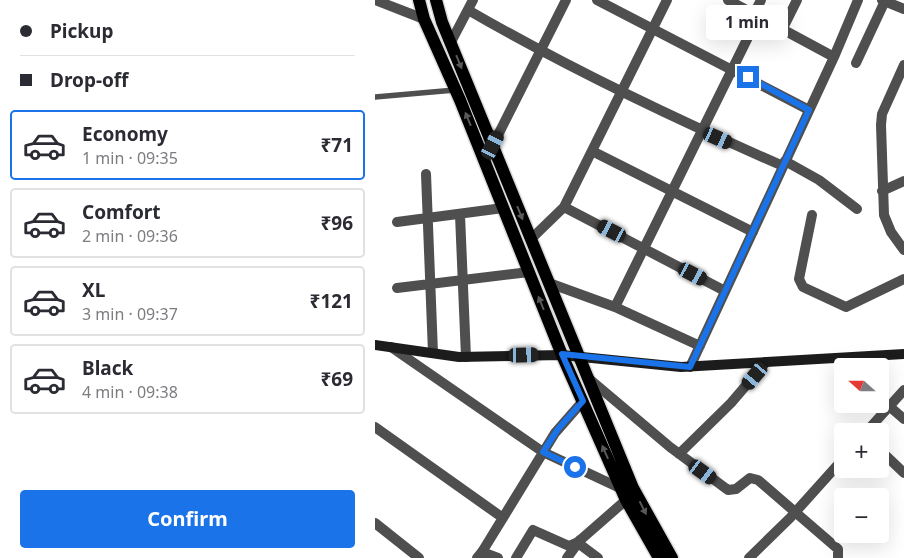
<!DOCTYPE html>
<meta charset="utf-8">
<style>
body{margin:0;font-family:"Noto Sans",sans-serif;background:#f2f2f3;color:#2b2b33;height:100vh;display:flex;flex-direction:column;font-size:19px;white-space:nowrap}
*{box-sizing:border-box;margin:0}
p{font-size:16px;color:#7c7c81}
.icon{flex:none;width:28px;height:28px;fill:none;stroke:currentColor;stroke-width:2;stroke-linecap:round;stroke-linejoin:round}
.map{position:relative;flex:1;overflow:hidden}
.panel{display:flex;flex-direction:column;background:#fff;width:375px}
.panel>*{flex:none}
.top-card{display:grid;align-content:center;height:110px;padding:0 20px;background:#fff}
.needle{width:32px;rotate:291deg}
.fabs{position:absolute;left:459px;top:358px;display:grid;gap:10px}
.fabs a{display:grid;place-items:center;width:55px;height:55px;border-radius:5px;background:#fff;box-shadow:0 5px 20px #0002;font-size:25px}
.end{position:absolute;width:22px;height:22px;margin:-11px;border:6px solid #1a73e8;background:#fff;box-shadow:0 0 0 2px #fff}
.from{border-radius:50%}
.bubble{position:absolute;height:35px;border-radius:5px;background:#fff;box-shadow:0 5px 20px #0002;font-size:16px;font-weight:700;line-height:35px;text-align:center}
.car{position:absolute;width:15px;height:30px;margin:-15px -8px;border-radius:6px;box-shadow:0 0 4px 1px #0007;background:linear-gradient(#222 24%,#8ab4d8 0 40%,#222 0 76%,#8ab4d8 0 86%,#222 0)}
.top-card b{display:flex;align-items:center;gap:18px;height:48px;font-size:19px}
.top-card b+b{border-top:1px solid #e1e1e2}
.top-card i{width:12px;height:12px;background:#2b2b33}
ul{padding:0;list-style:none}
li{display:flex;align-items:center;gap:15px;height:70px;margin:0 10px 8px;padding:0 10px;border:2px solid #e1e1e2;border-radius:5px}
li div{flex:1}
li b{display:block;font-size:19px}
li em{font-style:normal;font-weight:700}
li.current{border-color:#1a73e8}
li>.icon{width:45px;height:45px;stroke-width:1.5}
.cta{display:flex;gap:10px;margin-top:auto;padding:10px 20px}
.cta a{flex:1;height:58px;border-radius:5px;background:#1a73e8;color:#fff;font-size:20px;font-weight:700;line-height:58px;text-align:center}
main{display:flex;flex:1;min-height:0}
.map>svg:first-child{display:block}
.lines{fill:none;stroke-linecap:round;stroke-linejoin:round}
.primary-casing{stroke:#dbdbdb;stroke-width:15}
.service{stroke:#4f4f4f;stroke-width:5.5}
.minor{stroke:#4f4f4f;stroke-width:10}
.tertiary{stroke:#4f4f4f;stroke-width:10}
.secondary{stroke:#1c1c1c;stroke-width:10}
.primary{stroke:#000;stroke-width:12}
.oneway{fill:#595959}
.route{stroke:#1a73e8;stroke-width:6}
</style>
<main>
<section class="panel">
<div class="top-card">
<b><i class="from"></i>Pickup</b>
<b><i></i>Drop-off</b>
</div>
<ul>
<li class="current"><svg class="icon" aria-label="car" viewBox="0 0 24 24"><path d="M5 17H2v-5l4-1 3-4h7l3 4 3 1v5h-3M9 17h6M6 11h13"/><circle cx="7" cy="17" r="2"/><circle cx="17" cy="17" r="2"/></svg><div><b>Economy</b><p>1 min · 09:35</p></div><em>₹71</em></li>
<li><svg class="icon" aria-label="car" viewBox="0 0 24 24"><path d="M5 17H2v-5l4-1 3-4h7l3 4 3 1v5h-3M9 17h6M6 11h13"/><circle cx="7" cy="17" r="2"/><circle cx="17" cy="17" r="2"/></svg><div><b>Comfort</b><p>2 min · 09:36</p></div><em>₹96</em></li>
<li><svg class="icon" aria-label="car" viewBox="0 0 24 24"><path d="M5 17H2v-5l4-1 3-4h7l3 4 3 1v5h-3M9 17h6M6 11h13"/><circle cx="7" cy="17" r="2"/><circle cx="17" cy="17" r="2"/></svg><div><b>XL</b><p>3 min · 09:37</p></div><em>₹121</em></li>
<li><svg class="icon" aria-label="car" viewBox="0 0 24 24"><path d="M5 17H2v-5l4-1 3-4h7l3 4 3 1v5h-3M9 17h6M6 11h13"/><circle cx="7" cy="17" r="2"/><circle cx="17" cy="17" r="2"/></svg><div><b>Black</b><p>4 min · 09:38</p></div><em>₹69</em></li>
</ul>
<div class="cta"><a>Confirm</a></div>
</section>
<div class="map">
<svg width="529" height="558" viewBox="0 0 529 558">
<rect width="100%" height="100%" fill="#fff"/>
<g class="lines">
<g class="primary-casing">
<path id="primary" d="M 44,0 L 49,19 L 85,100 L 187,355 L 251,500 L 284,558
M 61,0 L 67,22 L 258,488 L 297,558"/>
</g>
<path class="service" d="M 0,97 L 80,90"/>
<path class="minor" d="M 222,0 L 434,110
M 507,0 L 529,9
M 93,10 C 195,69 300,119 408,166
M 379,14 L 386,0
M 407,30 L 422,0
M 76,42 L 98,0
M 459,57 L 483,0
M 481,63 L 510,1
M 529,65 L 507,114 L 506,125 L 509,215 L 516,232 L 529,250
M 118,145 L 191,0
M 217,151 L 378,232
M 410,161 L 444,180 L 482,209
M 51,174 L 58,353
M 507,191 L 529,181
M 189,207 L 350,291
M 85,215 L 91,357
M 437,215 L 424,279 L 428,287 L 471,307 L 529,279
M 22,222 L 128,208
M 156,239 L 189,207 L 292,0
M 174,283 L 240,307 L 325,346
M 22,288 L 154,272
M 240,307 L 383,17
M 16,347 L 168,452 L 247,489
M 315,367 L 459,57 L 353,0
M 212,377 L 295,447 L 353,490 L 361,489 L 375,478 L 383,480 L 463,549 L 463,558
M 514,406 L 529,419
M 0,427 L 128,518
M 505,450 L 529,473
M 304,454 L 356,403 L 391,362
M 0,523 L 44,558
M 203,543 L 223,558
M 107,552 L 180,433 L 208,401
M 192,558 L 205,540"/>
<path class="tertiary" d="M 0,0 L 49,19
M 492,431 L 529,390
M 102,558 L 107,552 L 123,558
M 141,558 L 158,530 L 194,546 L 203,542 L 251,500
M 374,558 L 415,518 L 468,459"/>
<path class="secondary" d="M 0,345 L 84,357 L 187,355 L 306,367 L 529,354"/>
<use href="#primary" class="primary"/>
</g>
<defs><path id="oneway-solid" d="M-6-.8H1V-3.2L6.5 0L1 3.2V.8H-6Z" transform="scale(1.25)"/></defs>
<g class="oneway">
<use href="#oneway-solid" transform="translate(84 62) rotate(68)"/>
<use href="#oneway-solid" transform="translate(93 119) rotate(-112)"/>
<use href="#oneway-solid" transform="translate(145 213) rotate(68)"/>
<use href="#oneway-solid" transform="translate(166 303) rotate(-112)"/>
<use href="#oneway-solid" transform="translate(230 452) rotate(-114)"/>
<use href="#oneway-solid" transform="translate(268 508) rotate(63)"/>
</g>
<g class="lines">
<path class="route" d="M 200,467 L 168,452 L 183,429 L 208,401 L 187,354 L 315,367 L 434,110 L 373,77"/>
</g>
</svg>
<div class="fabs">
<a><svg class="needle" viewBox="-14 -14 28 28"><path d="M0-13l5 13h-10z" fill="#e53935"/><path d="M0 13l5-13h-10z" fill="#7c7c81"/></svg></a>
<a>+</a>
<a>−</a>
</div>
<i class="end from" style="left:200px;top:467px"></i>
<i class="end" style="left:373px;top:77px"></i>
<div class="bubble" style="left:331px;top:5px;width:82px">1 min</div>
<i class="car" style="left:343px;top:138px;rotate:114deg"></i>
<i class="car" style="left:118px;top:145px;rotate:27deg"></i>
<i class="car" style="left:237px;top:231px;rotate:297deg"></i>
<i class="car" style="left:318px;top:274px;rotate:118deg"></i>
<i class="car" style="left:149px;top:355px;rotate:89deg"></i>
<i class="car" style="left:380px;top:376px;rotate:220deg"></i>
<i class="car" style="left:328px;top:472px;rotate:126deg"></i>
</div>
</main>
